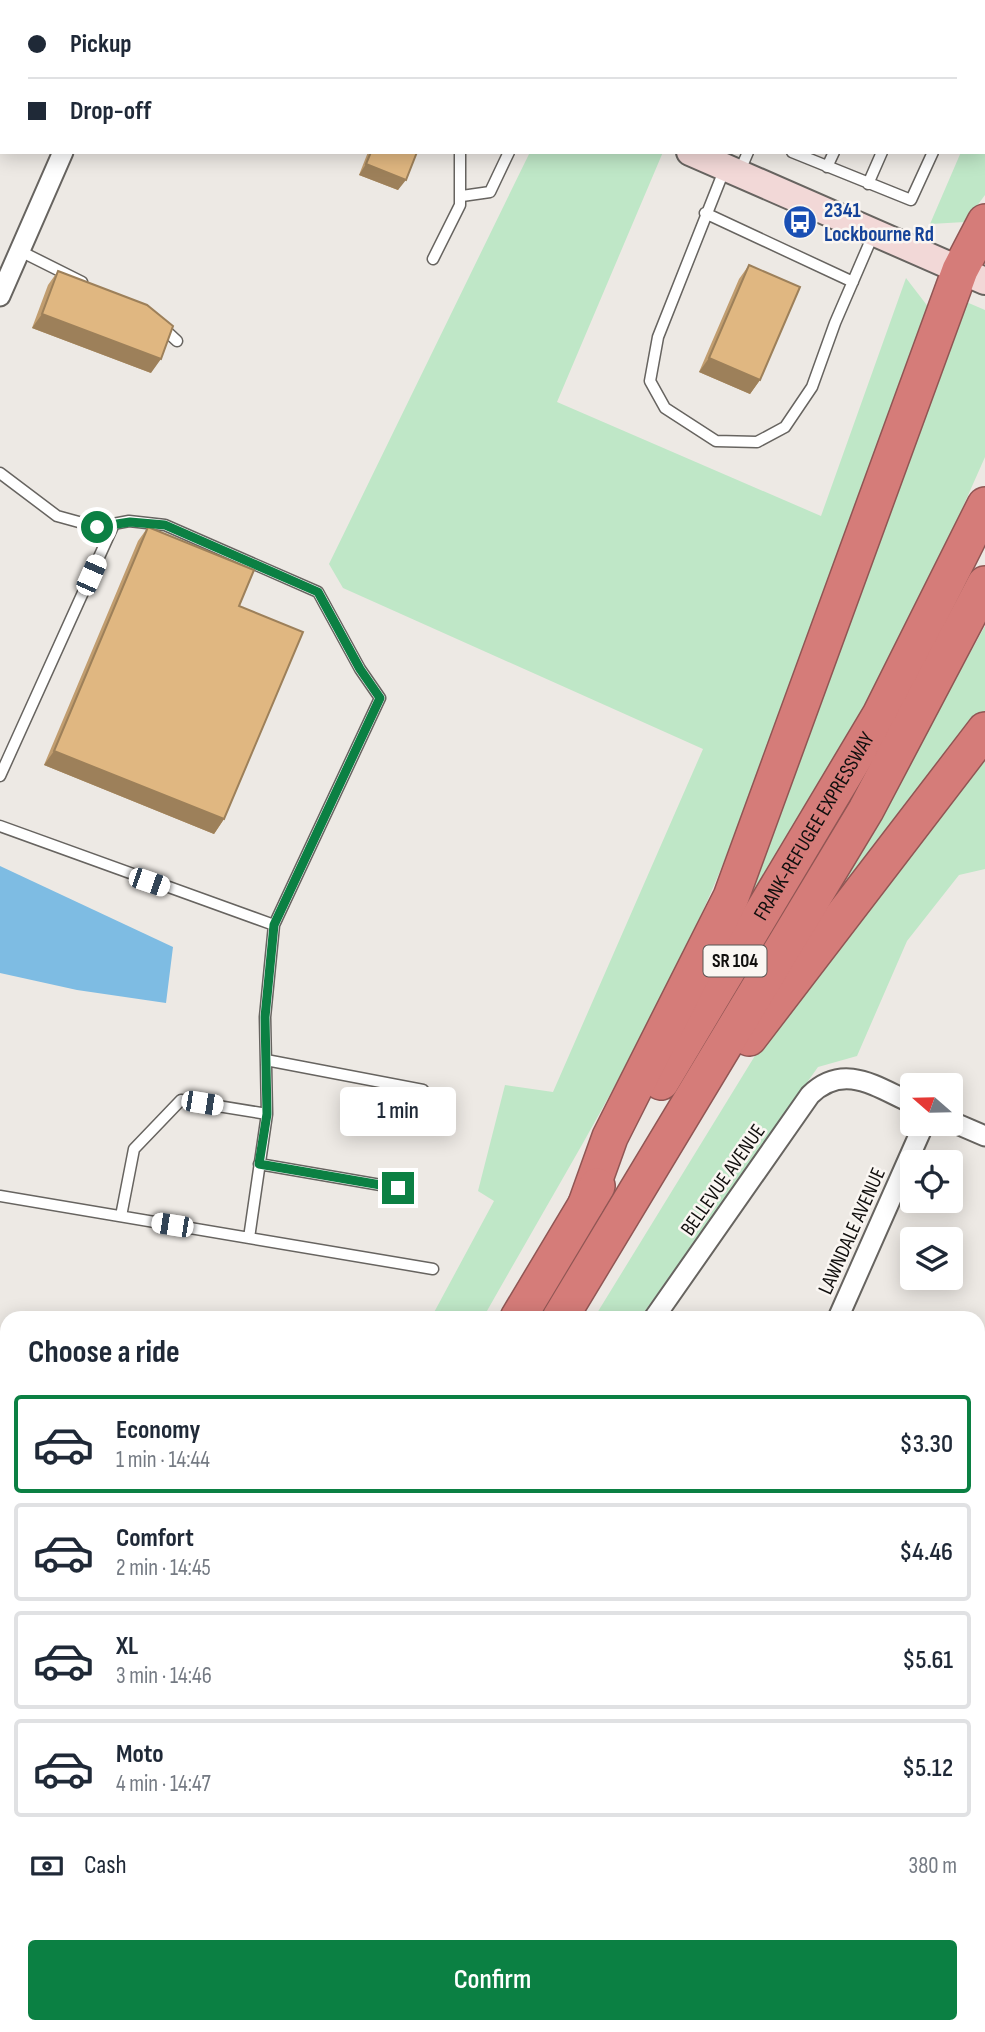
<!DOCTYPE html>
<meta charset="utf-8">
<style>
body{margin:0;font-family:"Sofia Sans Condensed",sans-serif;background:#f6f6f7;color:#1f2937;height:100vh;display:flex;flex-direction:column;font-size:26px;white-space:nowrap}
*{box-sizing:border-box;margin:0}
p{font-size:23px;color:#747a83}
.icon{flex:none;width:38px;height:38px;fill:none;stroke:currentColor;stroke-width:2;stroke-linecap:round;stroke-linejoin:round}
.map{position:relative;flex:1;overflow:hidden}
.panel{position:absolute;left:0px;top:1311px;width:985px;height:723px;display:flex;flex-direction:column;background:#fff;border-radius:21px 21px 0 0;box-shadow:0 4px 18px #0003}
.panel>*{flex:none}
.hud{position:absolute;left:0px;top:0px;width:985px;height:154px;box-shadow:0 4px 18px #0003;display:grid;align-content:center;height:154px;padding:0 28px;background:#fff}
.needle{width:46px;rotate:290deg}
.tools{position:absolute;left:900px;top:1073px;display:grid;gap:14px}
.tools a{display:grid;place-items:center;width:63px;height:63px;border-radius:7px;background:#fff;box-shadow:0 4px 18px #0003;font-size:35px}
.end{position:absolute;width:32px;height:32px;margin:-16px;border:9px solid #0b8043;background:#fff;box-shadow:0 0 0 4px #fff}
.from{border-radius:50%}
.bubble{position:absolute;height:49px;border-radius:7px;background:#fff;box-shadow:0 4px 18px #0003;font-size:23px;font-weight:600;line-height:49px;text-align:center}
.car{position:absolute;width:21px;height:42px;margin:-21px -10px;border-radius:9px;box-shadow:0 0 5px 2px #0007;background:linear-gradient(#fff 24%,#345 0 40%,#fff 0 76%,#345 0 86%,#fff 0)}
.hud b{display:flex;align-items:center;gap:24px;height:66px;font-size:26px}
.hud b+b{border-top:2px solid #e0e1e3}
.hud i{width:18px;height:18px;background:#1f2937}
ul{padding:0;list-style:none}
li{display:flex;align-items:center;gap:21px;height:98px;margin:0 14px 10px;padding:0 14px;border:4px solid #e0e1e3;border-radius:7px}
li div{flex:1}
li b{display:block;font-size:26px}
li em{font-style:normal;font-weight:600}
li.on{border-color:#0b8043}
li>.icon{width:63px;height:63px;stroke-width:1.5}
h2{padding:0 28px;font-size:32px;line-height:84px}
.pay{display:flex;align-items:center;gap:18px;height:77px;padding:0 28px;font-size:26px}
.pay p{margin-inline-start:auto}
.action{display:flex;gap:14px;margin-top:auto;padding:14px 28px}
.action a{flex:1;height:80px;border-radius:7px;background:#0b8043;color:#fff;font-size:28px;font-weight:600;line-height:80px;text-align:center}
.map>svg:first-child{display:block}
.green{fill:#bfe7c7}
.water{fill:#7ebce3}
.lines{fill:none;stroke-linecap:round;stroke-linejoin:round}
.service-casing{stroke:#676460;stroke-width:13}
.minor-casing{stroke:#676460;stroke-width:23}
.secondary-casing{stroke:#676460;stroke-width:30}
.motorway-casing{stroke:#905654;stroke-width:38}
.service{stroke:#fff;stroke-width:10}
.minor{stroke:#fff;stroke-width:19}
.secondary{stroke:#f2d8d7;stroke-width:26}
.motorway{stroke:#d57c79;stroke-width:35}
.wall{fill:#c19d6f}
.shaded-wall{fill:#9d805a}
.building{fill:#e0b781;stroke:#9d805a;stroke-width:2}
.route{stroke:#0b8043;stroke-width:9}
.labels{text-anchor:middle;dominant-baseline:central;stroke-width:5;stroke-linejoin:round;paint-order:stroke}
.shield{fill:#faf6f2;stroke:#575452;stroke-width:2}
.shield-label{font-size:19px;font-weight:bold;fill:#110f0e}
.transit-label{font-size:21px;font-weight:bold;fill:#164399;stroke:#faf6f2;text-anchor:start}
.street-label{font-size:21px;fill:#110f0e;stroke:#faf6f2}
</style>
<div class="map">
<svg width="985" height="2032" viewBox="0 0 985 2032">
<rect width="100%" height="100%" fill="#ede9e4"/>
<path class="green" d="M 985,97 L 985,195 L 965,222 L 930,224 L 961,152 L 984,152 Z
M 530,152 L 663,152 L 557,402 L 821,516 L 906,278 L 929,308 L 928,333 L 725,859 C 660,1019 568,1167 483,1318 L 431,1318 L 494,1201 L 478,1191 L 505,1085 L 553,1092 L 703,749 L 343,588 L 329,564 Z
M 964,301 L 985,310 L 985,457 L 926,590 L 846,741 L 712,963 Z
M 985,626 L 985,713 L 835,897 Z
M 985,749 L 985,869 L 959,875 L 907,941 L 857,1056 L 818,1067 L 640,1318 L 594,1318 L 772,1028 Z
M 0,1542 L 7,1544 L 7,1632 L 0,1629 Z"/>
<path class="water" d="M 0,866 L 173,947 L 166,1003 L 77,990 L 0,973 Z"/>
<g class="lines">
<g class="service-casing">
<path id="service" d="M 418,2 L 419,0
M 499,2 L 500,0
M 808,2 L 808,0
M 900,2 L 902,0
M 951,2 L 952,0
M 984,41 L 985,38
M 792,152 L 911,200 L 933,152
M 827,167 L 834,152
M 725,168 L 658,337 L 650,381 L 665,408 L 716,441 L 757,442 L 785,427 L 812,387 L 835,323 L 873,235
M 739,173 L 748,152
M 868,184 L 882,152
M 462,196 L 490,192 L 509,152
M 705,213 L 853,282
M 20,251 L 82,282
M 433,259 L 460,205 L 460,152
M 162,327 L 177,341
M 0,473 L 57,516 L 97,527 L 129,521 L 165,525 L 318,592 L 360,669 L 380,698 L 274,925 L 0,826
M 0,776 L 114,524
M 266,1060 L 423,1090
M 259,1164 L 398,1188
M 0,1196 L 433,1269
M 121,1216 L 134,1149 L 181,1100 L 267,1114
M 249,1238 L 267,1114 L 265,1017 L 274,925
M 0,1351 L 7,1351"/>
</g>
<g class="minor-casing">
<path id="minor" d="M 130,2 L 130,0
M 0,296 L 63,152
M 950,1121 L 985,1136
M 654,1318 L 810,1095 C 844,1062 876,1087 912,1103
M 838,1318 L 924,1124
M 978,1450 L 985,1434
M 0,1781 L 7,1783
M 21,2032 L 24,2026
M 328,2032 L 330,2026
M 524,2032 L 527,2026
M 723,2032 L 725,2026"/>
</g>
<g class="secondary-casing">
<path id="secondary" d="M 342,0 L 346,2
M 690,152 L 985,281"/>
</g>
<g class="motorway-casing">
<g id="motorway">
<path d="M 749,1038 L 985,730"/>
<path id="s1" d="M 661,1082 L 880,715 L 985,505"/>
<path d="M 586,1204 L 610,1137 L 731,897 L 960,270 L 985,222"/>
<path d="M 518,1318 L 597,1186"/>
<path d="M 560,1318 L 866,810 L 985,584"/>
<path d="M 98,2032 L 101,2026"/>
<path d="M 137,2032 L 140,2026"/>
</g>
</g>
<use href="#service" class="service"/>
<use href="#minor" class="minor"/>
<use href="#secondary" class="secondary"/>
<use href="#motorway" class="motorway"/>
</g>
<path class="wall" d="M 368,152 L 417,152 L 398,190 L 359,175 Z
M 749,265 L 760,380 L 750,394 L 699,372 L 739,279 Z
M 58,271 L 151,373 L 32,328 L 48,285 Z
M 148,527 L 224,819 L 214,834 L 44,765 L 138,541 Z
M 7,1725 L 7,1747 L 0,1744 Z
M 7,1862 L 7,1903 L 0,1900 L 0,1880 Z"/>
<path class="shaded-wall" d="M 366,164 L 406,180 L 398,190 L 359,175 Z
M 42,314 L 161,359 L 151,373 L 32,328 Z
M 709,358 L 760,380 L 750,394 L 699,372 Z
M 54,751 L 224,819 L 214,834 L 44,765 Z
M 5,1737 L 7,1738 L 7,1747 L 0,1744 Z
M 0,1891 L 7,1894 L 7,1903 L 0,1900 Z"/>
<path class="building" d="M 546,0 L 737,0 L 737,2 L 551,2 Z
M 371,152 L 417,152 L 406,180 L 366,164 Z
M 749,265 L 800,287 L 760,380 L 709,358 Z
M 58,271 L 147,305 L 173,326 L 161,359 L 42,314 Z
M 148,527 L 254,570 L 239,606 L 303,632 L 224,819 L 54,751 Z
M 7,1868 L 7,1894 L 0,1891 L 0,1887 Z"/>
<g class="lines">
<path class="route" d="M 97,527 L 130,522 L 165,525 L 318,592 L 360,669 L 380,698 L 274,925 L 265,1017 L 267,1114 L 259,1164 L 398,1188"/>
</g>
<defs>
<g id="bus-disc" transform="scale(1.75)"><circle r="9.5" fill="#1a4fb4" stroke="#faf6f2"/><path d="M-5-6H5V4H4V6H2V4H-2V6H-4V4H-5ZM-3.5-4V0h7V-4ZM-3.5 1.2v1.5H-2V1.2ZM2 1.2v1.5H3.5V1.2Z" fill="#fff"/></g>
</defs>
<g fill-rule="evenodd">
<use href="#bus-disc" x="800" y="222"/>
</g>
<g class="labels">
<rect class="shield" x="703.5" y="945.5" width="63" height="31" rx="5"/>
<g class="shield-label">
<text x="735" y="961">SR 104</text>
</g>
<g class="transit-label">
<text x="824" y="210">2341<tspan x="824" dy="24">Lockbourne Rd</tspan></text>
</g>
<g class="street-label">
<text stroke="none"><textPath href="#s1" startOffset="298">FRANK-REFUGEE EXPRESSWAY</textPath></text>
<text transform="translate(723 1180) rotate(-55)">BELLEVUE AVENUE</text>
<text transform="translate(852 1231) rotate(-66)">LAWNDALE AVENUE</text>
</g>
</g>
</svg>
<div class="tools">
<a><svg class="needle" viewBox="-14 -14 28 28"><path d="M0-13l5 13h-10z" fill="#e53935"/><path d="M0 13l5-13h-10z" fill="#747a83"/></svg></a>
<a><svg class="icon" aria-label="locate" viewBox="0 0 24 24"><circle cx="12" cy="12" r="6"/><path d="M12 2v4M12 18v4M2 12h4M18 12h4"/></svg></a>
<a><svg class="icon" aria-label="layers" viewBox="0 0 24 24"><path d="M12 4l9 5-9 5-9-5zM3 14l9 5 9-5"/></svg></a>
</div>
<i class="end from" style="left:97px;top:527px"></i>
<i class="end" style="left:398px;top:1188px"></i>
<div class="bubble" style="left:340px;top:1087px;width:116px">1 min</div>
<i class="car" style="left:91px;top:575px;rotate:24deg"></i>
<i class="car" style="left:149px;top:882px;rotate:109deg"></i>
<i class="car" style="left:202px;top:1103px;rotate:99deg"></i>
<i class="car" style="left:172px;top:1225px;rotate:279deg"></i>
<div class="hud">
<b><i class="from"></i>Pickup</b>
<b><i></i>Drop-off</b>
</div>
<section class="panel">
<h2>Choose a ride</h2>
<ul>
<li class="on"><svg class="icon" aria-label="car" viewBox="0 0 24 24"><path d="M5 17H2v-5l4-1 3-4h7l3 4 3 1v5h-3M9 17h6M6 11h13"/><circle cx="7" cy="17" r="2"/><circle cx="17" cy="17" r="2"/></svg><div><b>Economy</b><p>1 min · 14:44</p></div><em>$3.30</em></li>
<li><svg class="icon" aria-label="car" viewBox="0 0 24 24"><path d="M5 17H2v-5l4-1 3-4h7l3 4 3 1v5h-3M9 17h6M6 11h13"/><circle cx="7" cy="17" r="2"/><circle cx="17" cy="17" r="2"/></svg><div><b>Comfort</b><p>2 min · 14:45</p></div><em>$4.46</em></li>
<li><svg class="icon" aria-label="car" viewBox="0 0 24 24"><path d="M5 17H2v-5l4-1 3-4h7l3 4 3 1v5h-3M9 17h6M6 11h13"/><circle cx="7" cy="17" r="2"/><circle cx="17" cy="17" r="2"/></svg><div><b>XL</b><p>3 min · 14:46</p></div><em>$5.61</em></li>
<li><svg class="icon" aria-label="car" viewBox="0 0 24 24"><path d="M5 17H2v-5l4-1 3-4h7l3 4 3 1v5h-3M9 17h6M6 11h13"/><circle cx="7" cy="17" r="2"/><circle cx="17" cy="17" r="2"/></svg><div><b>Moto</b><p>4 min · 14:47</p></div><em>$5.12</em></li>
</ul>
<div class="pay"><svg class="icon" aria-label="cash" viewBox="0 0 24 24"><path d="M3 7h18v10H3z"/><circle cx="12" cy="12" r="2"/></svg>Cash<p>380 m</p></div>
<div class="action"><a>Confirm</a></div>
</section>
</div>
